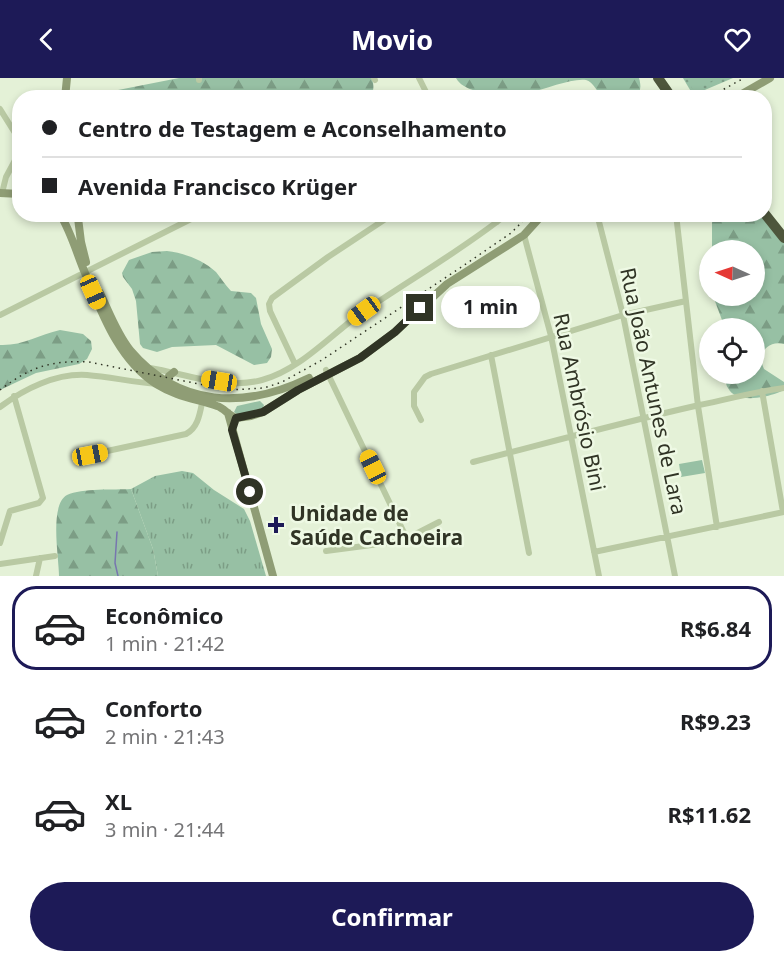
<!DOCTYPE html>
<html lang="pt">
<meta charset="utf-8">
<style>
body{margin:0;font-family:"Noto Sans",sans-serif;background:#f6f6f6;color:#202124;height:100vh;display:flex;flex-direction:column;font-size:22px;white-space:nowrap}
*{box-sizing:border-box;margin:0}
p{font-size:20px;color:#757577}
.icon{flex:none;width:33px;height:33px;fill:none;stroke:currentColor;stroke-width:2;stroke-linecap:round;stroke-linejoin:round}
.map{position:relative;height:498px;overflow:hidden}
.details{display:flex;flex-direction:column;background:#fff;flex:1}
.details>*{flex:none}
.banner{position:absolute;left:12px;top:12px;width:760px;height:132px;border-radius:24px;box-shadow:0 3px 9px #0003;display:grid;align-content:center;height:132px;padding:0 30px;background:#fff}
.needle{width:39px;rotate:273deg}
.buttons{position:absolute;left:699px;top:162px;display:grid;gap:12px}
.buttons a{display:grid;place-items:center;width:66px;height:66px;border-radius:50%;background:#fff;box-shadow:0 3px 9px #0003;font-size:30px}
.end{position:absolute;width:27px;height:27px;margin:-14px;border:8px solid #303425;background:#fff;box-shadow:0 0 0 3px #fff}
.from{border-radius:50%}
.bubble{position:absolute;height:42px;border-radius:21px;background:#fff;box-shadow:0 3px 9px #0003;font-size:20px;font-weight:700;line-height:42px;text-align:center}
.car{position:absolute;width:18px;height:36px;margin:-18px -9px;border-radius:8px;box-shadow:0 0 4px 2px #0007;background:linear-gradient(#f5c518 24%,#345 0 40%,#f5c518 0 76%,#345 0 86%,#f5c518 0)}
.banner b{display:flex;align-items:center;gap:21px;height:57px;font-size:22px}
.banner b+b{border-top:2px solid #e0e0e0}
.banner i{width:15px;height:15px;background:#202124}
ul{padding:10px 0 0;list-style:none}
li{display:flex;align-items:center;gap:18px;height:84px;margin:0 12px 9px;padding:0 18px;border:3px solid transparent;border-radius:24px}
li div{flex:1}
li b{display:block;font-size:22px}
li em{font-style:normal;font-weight:700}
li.current{border-color:#1d1a57}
li>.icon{width:54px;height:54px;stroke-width:1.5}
.action{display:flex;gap:12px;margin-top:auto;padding:12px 30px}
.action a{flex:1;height:69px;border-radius:36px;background:#1d1a57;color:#fff;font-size:24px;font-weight:700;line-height:69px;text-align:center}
header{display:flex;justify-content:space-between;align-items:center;height:78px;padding:0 30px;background:#1d1a57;color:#fff;font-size:27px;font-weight:700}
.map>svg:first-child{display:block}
.grass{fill:url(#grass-tufts)}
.forest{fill:url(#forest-firs)}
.park{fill:url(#park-dots)}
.garden{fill:#97c0a4}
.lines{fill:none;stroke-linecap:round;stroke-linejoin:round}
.stream{stroke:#7776af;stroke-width:1.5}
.street{stroke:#b9c9a3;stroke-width:6}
.secondary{stroke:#8f9d75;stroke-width:8}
.highway{stroke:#4e563c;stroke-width:10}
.rail{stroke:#303425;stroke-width:1.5;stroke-dasharray:1.5 4.5;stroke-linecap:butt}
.route{stroke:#303425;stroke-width:8}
.poi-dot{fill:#1d1a57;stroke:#eef9e4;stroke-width:2}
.labels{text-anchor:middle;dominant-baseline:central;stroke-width:5;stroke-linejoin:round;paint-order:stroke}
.street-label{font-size:21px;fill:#303425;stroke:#eef9e4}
.poi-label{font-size:21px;font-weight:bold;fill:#303425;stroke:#eef9e4;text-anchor:start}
</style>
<header><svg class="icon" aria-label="back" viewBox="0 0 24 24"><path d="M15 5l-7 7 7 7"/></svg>Movio<svg class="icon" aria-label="heart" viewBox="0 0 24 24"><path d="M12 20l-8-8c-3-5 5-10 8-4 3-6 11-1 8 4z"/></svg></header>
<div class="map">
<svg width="784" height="498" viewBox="0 0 784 498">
<defs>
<pattern id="grass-tufts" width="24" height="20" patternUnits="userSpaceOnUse" patternTransform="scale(1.5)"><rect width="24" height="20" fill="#97c0a4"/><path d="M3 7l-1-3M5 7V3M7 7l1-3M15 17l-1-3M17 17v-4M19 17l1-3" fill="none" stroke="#7c9d85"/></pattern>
<pattern id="forest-firs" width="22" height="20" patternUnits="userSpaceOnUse" patternTransform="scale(1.5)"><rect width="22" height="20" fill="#97c0a4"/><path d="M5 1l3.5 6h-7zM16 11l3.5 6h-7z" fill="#7c9d85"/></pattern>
<pattern id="park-dots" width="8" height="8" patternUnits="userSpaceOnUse" patternTransform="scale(1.5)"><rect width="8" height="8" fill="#97c0a4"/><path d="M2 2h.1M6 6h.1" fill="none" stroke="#7c9d85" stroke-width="1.8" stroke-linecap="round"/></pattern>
</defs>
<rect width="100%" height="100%" fill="#e4f1d7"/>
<path class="grass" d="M 260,323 L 264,327 L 263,330 L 238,337 L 234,334 L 237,328 Z
M 182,393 L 193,395 L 214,412 L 244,431 L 250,443 L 266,498 L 158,498 L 153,471 L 131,411 L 155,398 Z"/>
<path class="forest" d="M 179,0 L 372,0 C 374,8 375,15 367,20 L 91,20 L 113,13 Z
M 456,0 L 639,0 C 647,27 619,20 601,19 C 598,14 593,4 586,2 C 572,0 546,11 531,14 C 512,18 466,19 456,0 Z
M 712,137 L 760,137 L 784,160 L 784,266 C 767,262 757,276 764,291 L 784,304 L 784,312 C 771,319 736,327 728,310 C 725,306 726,301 726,296 L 754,296 L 754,250 L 725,250 L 713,218 L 754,218 L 754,172 L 712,172 Z
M 167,173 C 184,175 203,182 216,194 C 221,200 225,207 231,213 L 251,215 L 256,220 L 261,246 L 272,271 L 271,279 L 267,285 L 254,287 L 216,267 L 172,269 L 157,274 L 143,270 L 140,266 L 136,223 L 132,211 L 123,199 L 122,195 L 129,182 L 152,174 Z
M 60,252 L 83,256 L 91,263 L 92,271 L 87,281 L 79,286 L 36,295 L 0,312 L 0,267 C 22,268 39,257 60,252 Z
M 131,411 L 153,471 L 158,498 L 59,498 C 59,480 49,427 67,417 C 82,410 114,412 131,411 Z"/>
<path class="park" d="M 683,0 L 733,0 L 693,17 Z"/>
<path class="garden" d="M 687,0 L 718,0 L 693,12 Z
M 702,382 L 705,395 L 681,399 L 679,386 Z"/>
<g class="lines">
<path class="stream" d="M 117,454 L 115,485 L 118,498"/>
<path class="street" d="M 374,0 L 375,2
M 419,0 L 429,20
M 199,2 L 199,0
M 0,31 L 20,63
M 2,115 L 6,99 L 20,73
M 493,136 L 497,144
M 597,136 L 623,237 L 675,498
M 676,136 L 698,328 L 717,449
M 524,157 L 551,258 L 599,498
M 0,237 L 201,136
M 491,277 L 529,475
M 295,286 L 270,233 L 269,226 L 272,220 L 328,179 L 393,136
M 150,290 C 186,296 226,312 262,302 C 298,293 331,257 360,236 C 409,202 461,173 507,136
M 326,292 L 407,461
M 762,313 L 783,434
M 0,329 C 24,311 56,295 87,297 C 110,299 133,304 157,306
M 421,342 L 414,328 L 414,314 L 425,299 L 431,296 L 623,237 L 686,223
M 84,378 L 186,356 C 199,349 200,334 203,320
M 473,384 C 547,365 620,345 695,328 C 724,322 754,314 784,310
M 0,465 L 10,433 L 39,425 L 43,420 L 14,318
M 326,473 L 402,463 L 439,444
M 594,474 L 784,434
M 0,486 L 55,478
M 36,498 L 40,480"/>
<path class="secondary" d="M 65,20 L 67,0
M 735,20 L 770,0
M 0,115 L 20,116
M 60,136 C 71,154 77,176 85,195 C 102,235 118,281 156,306 C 175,318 196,321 217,328 C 224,330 228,337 236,340 L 251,338 L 263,334 L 298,312 L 360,280 L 395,254 L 447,206 L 524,157 L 543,136
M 78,140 L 81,164 L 86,184
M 100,215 C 109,234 117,256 130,272 C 179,330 245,331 309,300
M 168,304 L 169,298 L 174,294
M 228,335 L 273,498"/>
<path class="highway" d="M 658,0 L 672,20
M 765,136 L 784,160"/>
<path class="rail" d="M 708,20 L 744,0
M 0,312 C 30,289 51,282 89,284 L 229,312 L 264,310 L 282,304 L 322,282 L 460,190 L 511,155 L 530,136"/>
</g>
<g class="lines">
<path class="route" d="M 250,414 L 232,352 L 236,340 L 263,334 L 298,312 L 360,280 L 395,254 L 420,230"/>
</g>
<path class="poi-dot" d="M273 438h6v6h6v6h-6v6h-6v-6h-6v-6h6z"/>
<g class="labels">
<g class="street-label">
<text transform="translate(654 313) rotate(78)">Rua João Antunes de Lara</text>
<text transform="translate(580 324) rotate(78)">Rua Ambrósio Bini</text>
</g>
<g class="poi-label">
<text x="290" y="435">Unidade de<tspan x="290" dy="24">Saúde Cachoeira</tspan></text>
</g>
</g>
</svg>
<div class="buttons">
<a><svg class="needle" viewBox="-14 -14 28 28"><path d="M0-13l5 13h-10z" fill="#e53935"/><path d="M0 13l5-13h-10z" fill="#757577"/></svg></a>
<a><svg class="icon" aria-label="locate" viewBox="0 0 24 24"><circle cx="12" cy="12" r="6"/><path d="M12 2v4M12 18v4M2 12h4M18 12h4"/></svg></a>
</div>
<i class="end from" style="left:250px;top:414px"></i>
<i class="end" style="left:420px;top:230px"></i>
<div class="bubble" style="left:441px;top:208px;width:99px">1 min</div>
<i class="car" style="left:93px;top:214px;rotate:156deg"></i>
<i class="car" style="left:364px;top:233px;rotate:234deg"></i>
<i class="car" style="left:219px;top:303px;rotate:279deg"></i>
<i class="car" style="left:90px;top:377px;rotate:79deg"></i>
<i class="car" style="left:373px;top:389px;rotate:334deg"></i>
<div class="banner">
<b><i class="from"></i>Centro de Testagem e Aconselhamento</b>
<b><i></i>Avenida Francisco Krüger</b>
</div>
</div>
<section class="details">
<ul>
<li class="current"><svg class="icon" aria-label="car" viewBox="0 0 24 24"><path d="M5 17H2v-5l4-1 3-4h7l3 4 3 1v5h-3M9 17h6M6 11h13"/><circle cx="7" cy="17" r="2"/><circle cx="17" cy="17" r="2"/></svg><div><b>Econômico</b><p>1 min · 21:42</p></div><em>R$6.84</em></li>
<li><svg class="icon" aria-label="car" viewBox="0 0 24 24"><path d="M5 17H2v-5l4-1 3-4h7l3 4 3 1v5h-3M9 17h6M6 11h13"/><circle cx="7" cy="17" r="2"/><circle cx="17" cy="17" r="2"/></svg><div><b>Conforto</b><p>2 min · 21:43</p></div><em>R$9.23</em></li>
<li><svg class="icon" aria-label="car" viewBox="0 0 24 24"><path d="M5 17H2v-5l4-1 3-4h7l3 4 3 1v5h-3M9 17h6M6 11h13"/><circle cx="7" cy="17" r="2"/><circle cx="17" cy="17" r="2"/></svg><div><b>XL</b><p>3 min · 21:44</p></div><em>R$11.62</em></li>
</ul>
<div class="action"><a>Confirmar</a></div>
</section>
